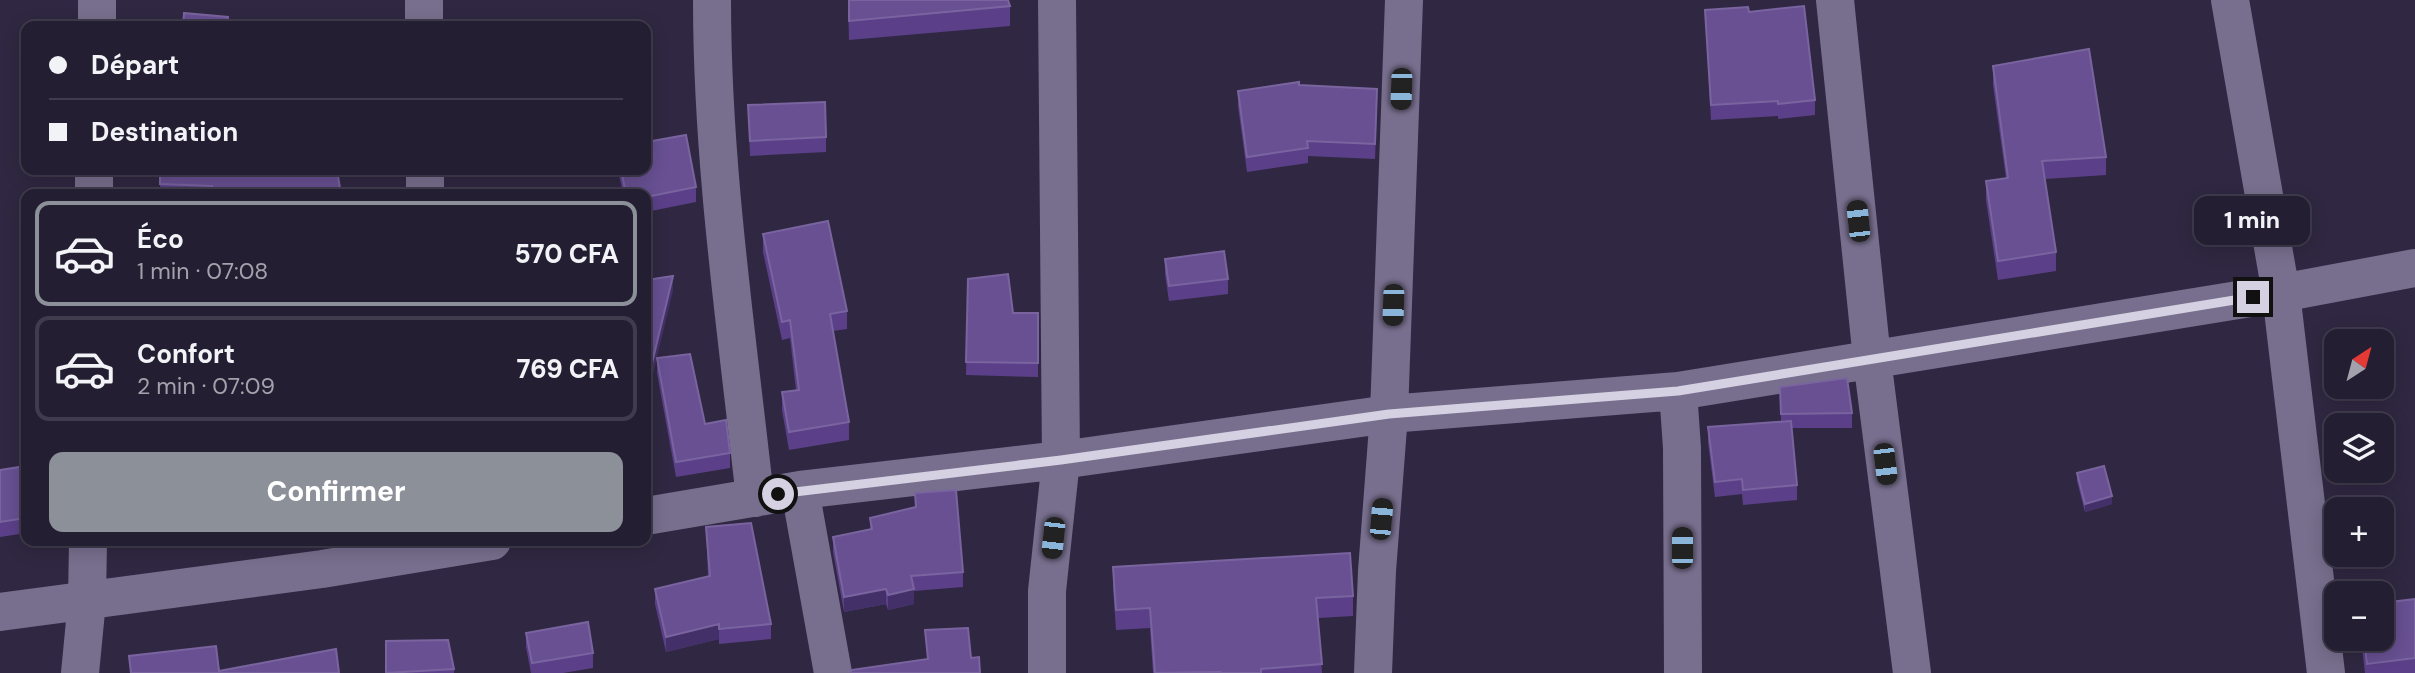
<!DOCTYPE html>
<html lang="fr">
<meta charset="utf-8">
<style>
body{margin:0;font-family:"DM Sans",sans-serif;background:#2c273a;color:#f1f3f6;height:100vh;display:flex;flex-direction:column;font-size:26px;white-space:nowrap}
*{box-sizing:border-box;margin:0}
p{font-size:23px;color:#a3a2ac}
.icon{flex:none;width:38px;height:38px;fill:none;stroke:currentColor;stroke-width:2;stroke-linecap:round;stroke-linejoin:round}
.map{position:relative;flex:1;overflow:hidden}
.drawer{position:absolute;left:21px;top:189px;width:630px;height:357px;display:flex;flex-direction:column;background:#241e32;border-radius:14px;box-shadow:0 4px 18px #0003,0 0 0 2px #413c4d}
.drawer>*{flex:none}
.guide{position:absolute;left:21px;top:21px;width:630px;height:154px;border-radius:14px;box-shadow:0 4px 18px #0003,0 0 0 2px #413c4d;display:grid;align-content:center;height:154px;padding:0 28px;background:#241e32}
.needle{width:46px;rotate:36deg}
.controls{position:absolute;left:2324px;top:329px;display:grid;gap:14px}
.controls a{display:grid;place-items:center;width:70px;height:70px;border-radius:14px;background:#241e32;box-shadow:0 4px 18px #0003,0 0 0 2px #413c4d;font-size:35px}
.end{position:absolute;width:32px;height:32px;margin:-16px;border:9px solid #d5d1e2;background:#111;box-shadow:0 0 0 4px #111}
.from{border-radius:50%}
.bubble{position:absolute;height:49px;border-radius:14px;background:#241e32;box-shadow:0 4px 18px #0003,0 0 0 2px #413c4d;font-size:23px;font-weight:800;line-height:49px;text-align:center}
.car{position:absolute;width:21px;height:42px;margin:-21px -10px;border-radius:9px;box-shadow:0 0 5px 2px #0007;background:linear-gradient(#222 24%,#8ab4d8 0 40%,#222 0 76%,#8ab4d8 0 86%,#222 0)}
.guide b{display:flex;align-items:center;gap:24px;height:66px;font-size:26px}
.guide b+b{border-top:2px solid #413c4d}
.guide i{width:18px;height:18px;background:#f1f3f6}
ul{padding:12px 0 0;list-style:none}
li{display:flex;align-items:center;gap:21px;height:105px;margin:0 14px 10px;padding:0 14px;border:4px solid #413c4d;border-radius:14px}
li div{flex:1}
li b{display:block;font-size:26px}
li em{font-style:normal;font-weight:800}
li.active{border-color:#8c9099}
li>.icon{width:63px;height:63px;stroke-width:1.5}
.primary-button{display:flex;gap:14px;margin-top:auto;padding:14px 28px}
.primary-button a{flex:1;height:80px;border-radius:14px;background:#8c9099;color:#fff;font-size:28px;font-weight:800;line-height:80px;text-align:center}
.map>svg:first-child{display:block}
.lines{fill:none;stroke-linecap:round;stroke-linejoin:round}
.minor{stroke:#786f8e;stroke-width:38}
.wall{fill:#5b4089}
.shaded-wall{fill:#443068}
.building{fill:#685092;stroke:#79649f;stroke-width:2}
.route{stroke:#d5d1e2;stroke-width:9}
</style>
<div class="map">
<svg width="2415" height="673" viewBox="0 0 2415 673">
<rect width="100%" height="100%" fill="#302842"/>
<g class="lines">
<path class="minor" d="M 424,0 L 424,26
M 712,0 C 712,167 737,333 755,498
M 1835,0 L 1872,359 L 1912,673
M 2230,0 L 2281,293 L 2326,673
M 97,26 L 97,0
M 94,194 L 94,170
M 425,194 L 425,170
M 1678,391 L 1682,448 L 1683,673
M 800,490 L 833,673
M 646,516 L 800,490 L 1061,460 L 1389,414 L 1678,391 L 2281,293 L 2415,268
M 0,612 L 322,569 L 492,541
M 80,673 L 87,601 L 88,541
M 1047,673 L 1047,591 L 1061,460 L 1057,0
M 1373,673 L 1377,571 L 1389,414 L 1404,0"/>
</g>
<path class="wall" d="M 848,0 L 1010,6 L 1010,26 L 849,40 Z
M 1705,10 L 1749,12 L 1815,100 L 1815,115 L 1778,119 L 1778,116 L 1711,120 Z
M 1993,66 L 2106,157 L 2106,175 L 2045,179 L 2056,252 L 2056,271 L 1998,280 L 1986,200 L 1986,181 L 2006,178 L 1993,85 Z
M 1299,85 L 1377,104 L 1375,159 L 1308,156 L 1308,163 L 1247,172 L 1238,106 L 1238,91 Z
M 748,105 L 826,137 L 826,152 L 750,156 Z
M 160,170 L 341,194 L 160,194 Z
M 618,170 L 646,170 L 696,187 L 696,202 L 646,212 L 646,194 L 623,194 Z
M 763,234 L 847,311 L 847,329 L 833,331 L 849,422 L 849,440 L 789,450 L 782,410 L 782,392 L 796,390 L 790,338 L 782,340 L 763,252 Z
M 1165,259 L 1228,279 L 1228,294 L 1169,301 L 1165,274 Z
M 968,279 L 1013,313 L 1038,363 L 1038,377 L 966,375 Z
M 657,358 L 705,424 L 730,453 L 730,468 L 676,477 L 657,373 Z
M 1780,387 L 1852,413 L 1852,428 L 1792,428 L 1797,485 L 1797,500 L 1743,505 L 1742,494 L 1715,497 L 1708,442 L 1708,427 L 1781,421 Z
M 26,466 L 26,533 L 0,537 L 0,470 Z
M 2077,473 L 2112,504 L 2085,512 L 2077,481 Z
M 915,493 L 963,572 L 963,587 L 914,591 L 914,604 L 888,610 L 886,604 L 844,612 L 833,552 L 833,537 L 870,530 L 870,518 L 915,508 Z
M 706,527 L 771,624 L 771,639 L 719,644 L 719,639 L 666,652 L 655,604 L 655,589 L 708,576 Z
M 1113,567 L 1353,596 L 1353,616 L 1318,618 L 1322,673 L 1153,673 L 1150,628 L 1116,630 L 1113,587 Z
M 2415,599 L 2415,673 L 2365,673 L 2361,639 L 2382,639 Z
M 526,633 L 593,653 L 593,668 L 563,673 L 531,673 L 526,647 Z
M 454,669 L 454,673 L 386,673 Z"/>
<path class="shaded-wall" d="M 673,276 L 673,291 L 646,403 L 646,388 Z
M 2112,496 L 2112,504 L 2085,512 L 2085,504 Z
M 886,589 L 886,604 L 844,612 L 844,597 Z
M 914,589 L 914,604 L 888,610 L 888,595 Z
M 719,624 L 719,639 L 666,652 L 666,637 Z"/>
<path class="building" d="M 849,0 L 1008,0 L 1010,6 L 849,21 Z
M 1804,6 L 1815,100 L 1778,104 L 1778,101 L 1711,105 L 1705,10 L 1748,7 L 1749,12 Z
M 184,13 L 228,17 L 227,26 L 183,26 Z
M 2089,49 L 2106,157 L 2042,161 L 2056,252 L 1998,261 L 1986,181 L 2008,178 L 1993,66 Z
M 1299,82 L 1299,85 L 1377,89 L 1375,144 L 1307,141 L 1308,148 L 1247,157 L 1238,91 Z
M 825,102 L 826,137 L 750,141 L 748,105 Z
M 686,135 L 696,187 L 646,197 L 646,194 L 626,194 L 621,170 L 646,170 L 646,142 Z
M 160,170 L 337,170 L 341,194 L 213,194 L 212,186 L 160,184 Z
M 828,221 L 847,311 L 830,314 L 849,422 L 789,432 L 782,392 L 799,390 L 790,320 L 782,322 L 763,234 Z
M 1224,251 L 1228,279 L 1169,286 L 1165,259 Z
M 1008,274 L 1013,313 L 1038,313 L 1038,363 L 966,362 L 968,279 Z
M 673,276 L 646,388 L 646,280 Z
M 690,354 L 705,424 L 726,420 L 730,453 L 676,462 L 657,358 Z
M 1847,378 L 1852,413 L 1781,414 L 1780,387 Z
M 1791,421 L 1797,485 L 1743,490 L 1742,479 L 1715,482 L 1708,427 Z
M 26,466 L 26,518 L 0,522 L 0,470 Z
M 2104,466 L 2112,496 L 2085,504 L 2077,473 Z
M 956,490 L 963,572 L 911,576 L 914,589 L 888,595 L 886,589 L 844,597 L 833,537 L 872,529 L 870,518 L 916,507 L 915,493 Z
M 751,523 L 771,624 L 719,629 L 719,624 L 666,637 L 655,589 L 710,576 L 706,527 Z
M 1350,553 L 1353,596 L 1316,598 L 1322,664 L 1261,669 L 1261,673 L 1220,673 L 1220,672 L 1155,673 L 1150,608 L 1116,610 L 1113,567 Z
M 2415,599 L 2415,658 L 2367,664 L 2364,639 L 2382,639 L 2382,603 Z
M 588,622 L 593,653 L 532,663 L 526,633 Z
M 968,628 L 971,658 L 979,657 L 980,673 L 851,673 L 851,670 L 928,659 L 925,630 Z
M 448,640 L 454,669 L 386,673 L 386,641 Z
M 216,646 L 219,671 L 336,649 L 339,673 L 131,673 L 129,656 Z"/>
<g class="lines">
<path class="route" d="M 778,494 L 1061,460 L 1389,414 L 1678,391 L 2253,297"/>
</g>
</svg>
<div class="controls">
<a><svg class="needle" viewBox="-14 -14 28 28"><path d="M0-13l5 13h-10z" fill="#e53935"/><path d="M0 13l5-13h-10z" fill="#a3a2ac"/></svg></a>
<a><svg class="icon" aria-label="layers" viewBox="0 0 24 24"><path d="M12 4l9 5-9 5-9-5zM3 14l9 5 9-5"/></svg></a>
<a>+</a>
<a>−</a>
</div>
<i class="end from" style="left:778px;top:494px"></i>
<i class="end" style="left:2253px;top:297px"></i>
<div class="bubble" style="left:2194px;top:196px;width:116px">1 min</div>
<i class="car" style="left:1401px;top:89px;rotate:182deg"></i>
<i class="car" style="left:1858px;top:221px;rotate:354deg"></i>
<i class="car" style="left:1393px;top:305px;rotate:182deg"></i>
<i class="car" style="left:1885px;top:464px;rotate:173deg"></i>
<i class="car" style="left:1381px;top:519px;rotate:5deg"></i>
<i class="car" style="left:1053px;top:538px;rotate:186deg"></i>
<i class="car" style="left:1682px;top:548px;rotate:0deg"></i>
<div class="guide">
<b><i class="from"></i>Départ</b>
<b><i></i>Destination</b>
</div>
<section class="drawer">
<ul>
<li class="active"><svg class="icon" aria-label="car" viewBox="0 0 24 24"><path d="M5 17H2v-5l4-1 3-4h7l3 4 3 1v5h-3M9 17h6M6 11h13"/><circle cx="7" cy="17" r="2"/><circle cx="17" cy="17" r="2"/></svg><div><b>Éco</b><p>1 min · 07:08</p></div><em>570 CFA</em></li>
<li><svg class="icon" aria-label="car" viewBox="0 0 24 24"><path d="M5 17H2v-5l4-1 3-4h7l3 4 3 1v5h-3M9 17h6M6 11h13"/><circle cx="7" cy="17" r="2"/><circle cx="17" cy="17" r="2"/></svg><div><b>Confort</b><p>2 min · 07:09</p></div><em>769 CFA</em></li>
</ul>
<div class="primary-button"><a>Confirmer</a></div>
</section>
</div>
